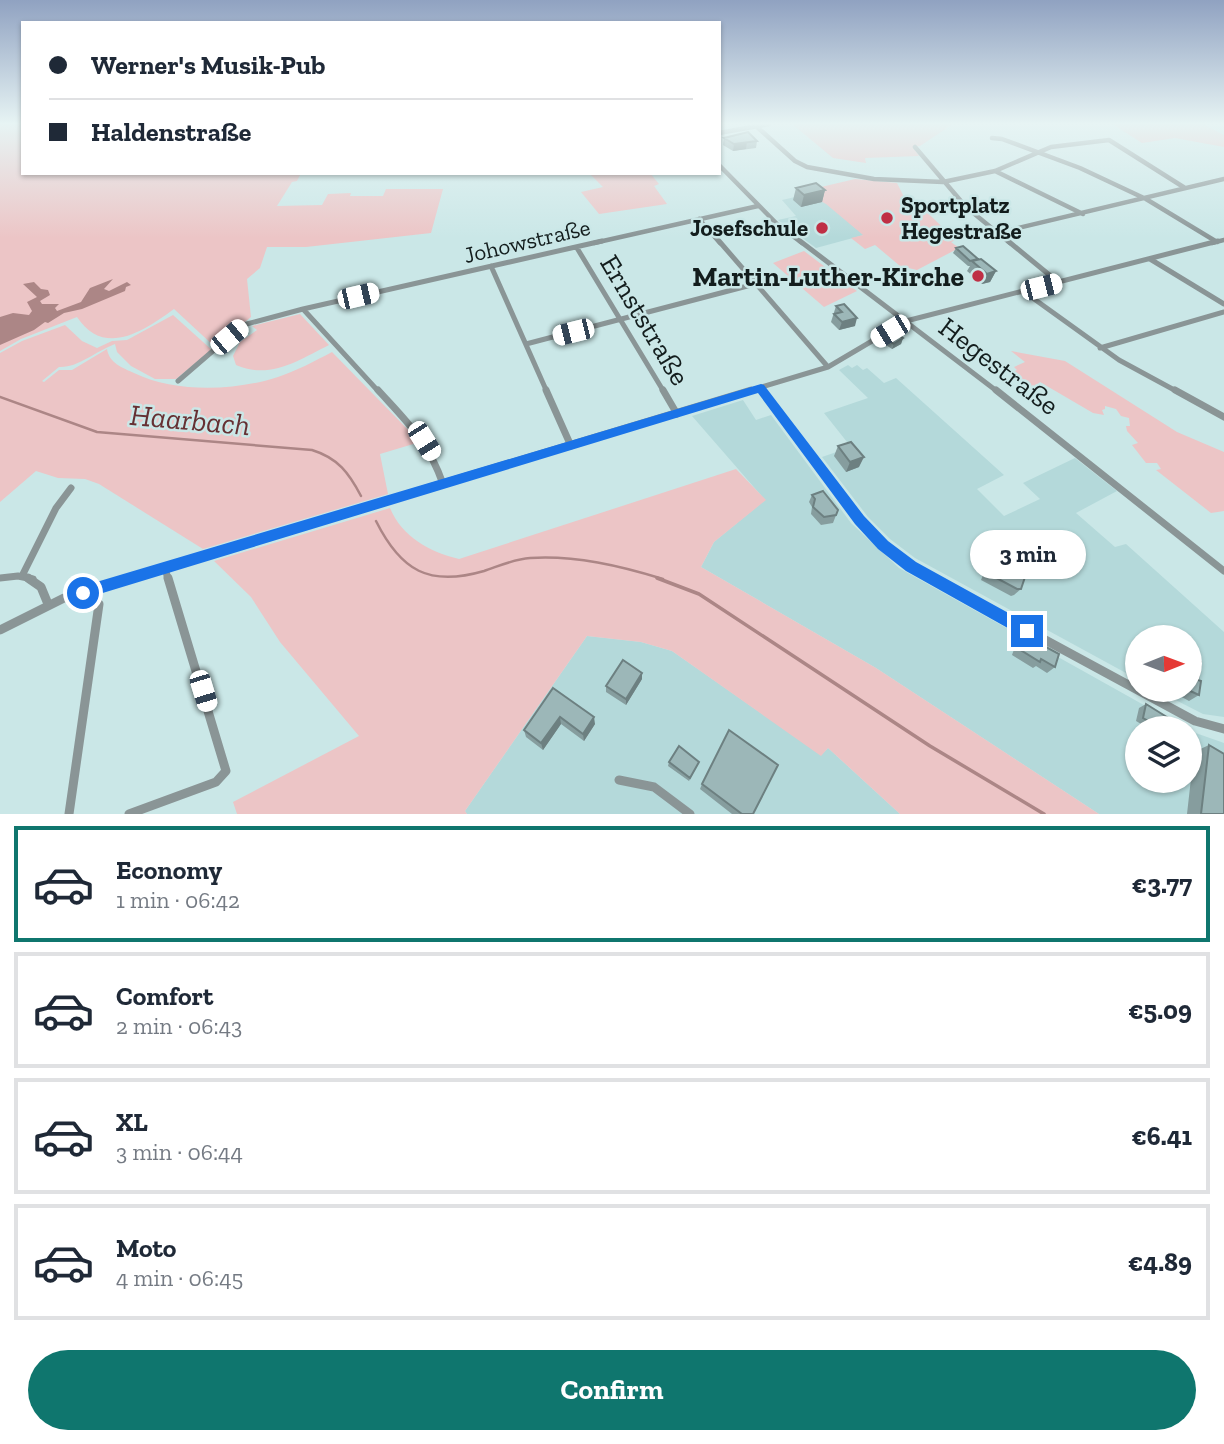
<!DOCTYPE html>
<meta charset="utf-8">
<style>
body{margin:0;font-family:"Zilla Slab",serif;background:#f2f2f3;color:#1f2937;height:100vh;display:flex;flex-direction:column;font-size:26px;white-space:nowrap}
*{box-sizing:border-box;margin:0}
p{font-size:23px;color:#747a83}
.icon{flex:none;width:38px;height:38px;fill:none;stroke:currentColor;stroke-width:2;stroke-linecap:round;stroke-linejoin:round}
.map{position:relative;height:814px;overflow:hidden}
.side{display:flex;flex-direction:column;background:#fff;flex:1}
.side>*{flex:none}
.hud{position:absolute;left:21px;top:21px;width:700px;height:154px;border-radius:0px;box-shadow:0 2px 5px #0004;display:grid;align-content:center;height:154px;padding:0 28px;background:#fff}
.needle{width:46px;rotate:89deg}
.controls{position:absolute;left:1125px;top:625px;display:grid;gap:14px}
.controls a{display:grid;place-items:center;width:77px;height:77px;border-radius:50%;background:#fff;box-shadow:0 2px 5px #0004;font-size:35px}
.end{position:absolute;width:32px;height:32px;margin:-16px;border:9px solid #1a73e8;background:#fff;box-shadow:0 0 0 4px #fff}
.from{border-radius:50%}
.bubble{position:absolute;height:49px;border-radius:24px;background:#fff;box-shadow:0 2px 5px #0004;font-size:23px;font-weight:800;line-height:49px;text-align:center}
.car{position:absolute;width:21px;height:42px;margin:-21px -10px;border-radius:9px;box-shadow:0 0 5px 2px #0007;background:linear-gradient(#fff 24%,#345 0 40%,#fff 0 76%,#345 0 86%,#fff 0)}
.hud b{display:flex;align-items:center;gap:24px;height:66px;font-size:26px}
.hud b+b{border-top:2px solid #e0e1e3}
.hud i{width:18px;height:18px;background:#1f2937}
ul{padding:12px 0 0;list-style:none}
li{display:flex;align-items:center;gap:21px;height:116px;margin:0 14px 10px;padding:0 14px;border:4px solid #e0e1e3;border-radius:0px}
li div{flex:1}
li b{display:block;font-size:26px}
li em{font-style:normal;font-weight:800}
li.selected{border-color:#0f766e}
li>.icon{width:63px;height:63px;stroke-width:1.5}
.action{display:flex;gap:14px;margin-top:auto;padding:14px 28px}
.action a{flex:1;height:80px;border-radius:42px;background:#0f766e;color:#fff;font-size:28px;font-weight:800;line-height:80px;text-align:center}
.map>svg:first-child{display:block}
.built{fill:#b4d9da}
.green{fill:#ecc5c6}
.water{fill:#ac8686}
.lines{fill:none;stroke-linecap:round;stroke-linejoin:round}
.stream-far1{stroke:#ac8686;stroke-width:2.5}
.stream{stroke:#ac8686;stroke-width:3.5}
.street-far3{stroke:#8a9596;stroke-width:4.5}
.street-far2{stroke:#8a9596;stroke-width:5}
.street-far1{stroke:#8a9596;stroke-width:7}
.street{stroke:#8a9596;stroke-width:9}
.wall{fill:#869d9e}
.shaded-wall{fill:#6d8081}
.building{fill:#9cb7b8;stroke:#6d8081;stroke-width:2}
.route{fill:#1a73e8}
.poi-dot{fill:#bf2f45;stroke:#cae7e7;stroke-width:2.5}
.labels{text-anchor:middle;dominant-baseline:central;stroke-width:5;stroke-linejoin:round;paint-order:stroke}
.far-poi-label{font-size:23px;font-weight:bold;fill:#131d1d;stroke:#cae7e7;text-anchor:start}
.far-street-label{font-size:23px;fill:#131d1d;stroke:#cae7e7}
.poi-label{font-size:28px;font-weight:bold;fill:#131d1d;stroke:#cae7e7;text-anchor:end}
.street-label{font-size:28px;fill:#131d1d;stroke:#cae7e7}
.water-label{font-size:30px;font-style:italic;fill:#663033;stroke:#cae7e7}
</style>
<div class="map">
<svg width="1224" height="814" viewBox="0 0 1224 814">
<rect width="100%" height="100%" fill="#cae7e7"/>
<path class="built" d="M 808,194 L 826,203 L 864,235 L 816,248 L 778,220 L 796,216 L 782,200 Z
M 848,365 L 852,368 L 857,365 L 863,370 L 867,368 L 884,383 L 896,378 L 1004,475 L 977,489 L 1004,516 L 1040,499 L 1023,483 L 1075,458 L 1117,491 L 1076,513 L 1115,547 L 1126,544 L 1224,632 L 1224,717 L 1203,714 L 1156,690 L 1190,690 L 1190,637 L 1138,637 L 1137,679 L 915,558 L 890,539 L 868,517 L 822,457 L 851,447 L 824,413 L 868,398 L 839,370 Z
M 743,400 L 756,420 L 771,415 L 851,523 L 899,568 L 1185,728 L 1138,728 L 1138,780 L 1190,780 L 1190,731 L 1224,743 L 1224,814 L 1099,814 L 876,668 L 701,567 L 714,542 L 765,500 L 692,416 Z
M 587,636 L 641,642 L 672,651 L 821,755 L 828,748 L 900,814 L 467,814 L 465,811 Z"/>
<path class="green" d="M 0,124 L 23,124 L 23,173 L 301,173 L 297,181 L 292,182 L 277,206 L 322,205 L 328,194 L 351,193 L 350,196 L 383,196 L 386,189 L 443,189 L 431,233 L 306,247 L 267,247 L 260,268 L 247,279 L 251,317 L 215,347 L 174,309 C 144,331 104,358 77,317 L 21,339 L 0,351 Z
M 792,124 L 953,124 L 920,146 L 913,147 L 919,156 L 865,158 L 866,163 L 833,158 Z
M 1112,124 L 1203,124 L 1224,135 L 1224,147 L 1175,138 L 1142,143 Z
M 589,173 L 650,173 L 659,184 L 654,186 L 667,204 L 599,214 L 581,192 L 603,187 Z
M 855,179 L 897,183 L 905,199 L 913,199 L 956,240 L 951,242 L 959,248 L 917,270 L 900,266 L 875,245 L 865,249 L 851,238 L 863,235 L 826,204 L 808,194 L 821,187 Z
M 804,251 L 857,291 L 824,307 L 773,263 Z
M 300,314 L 329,345 C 299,360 270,380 236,365 L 233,356 L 240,342 L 257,330 L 252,326 Z
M 173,315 L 212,350 L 176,379 L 155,379 L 131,366 L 117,352 L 115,344 C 96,351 78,368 59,367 L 42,381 L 44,382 L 59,370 L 72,370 L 107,349 C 109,363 123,368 134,373 C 175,393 235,391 278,377 C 296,371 315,361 332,352 L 420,442 L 380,454 L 388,494 L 203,549 L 99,484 L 85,479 L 58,478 L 36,471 L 0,502 L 0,353 L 22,341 L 65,325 L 82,341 L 97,348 L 112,341 L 127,340 Z
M 1011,351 L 1065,361 L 1177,432 L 1224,452 L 1224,511 L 1211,513 L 1156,470 L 1161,469 L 1157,463 L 1146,463 L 1132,445 L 1138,443 L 1127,431 L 1126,426 L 1130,426 L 1129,418 L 1121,416 L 1116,409 L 1105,406 L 1105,409 L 1102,410 L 1104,415 L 1093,413 L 1040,382 L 1033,389 L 1011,373 L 1017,370 L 1014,367 L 1025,362 Z
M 736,469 L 766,500 L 714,542 L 701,567 L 876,668 L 1099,814 L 900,814 L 828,748 L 821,756 L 672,651 L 641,642 L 587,636 L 465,811 L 467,814 L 237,814 L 233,802 L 359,736 L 280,642 L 251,597 L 214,561 L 390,508 C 402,537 430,552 459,559 Z"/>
<path class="water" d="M 113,279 L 104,289 L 109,291 L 127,282 L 131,285 L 126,287 L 125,291 L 82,309 L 64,313 L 48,323 L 45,322 L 34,330 L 0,345 L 0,317 L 13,313 L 29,315 L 32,311 L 27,302 L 37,297 L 23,284 L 34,282 L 41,289 L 48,290 L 50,295 L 40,301 L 42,304 L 59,304 L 55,308 L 57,311 L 81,302 L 90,288 Z"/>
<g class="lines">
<path class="stream-far1" d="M 0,397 L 97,432 L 312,450 C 338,458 349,473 361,496
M 376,521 C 401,571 429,587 484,571 C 499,566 514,559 530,558 C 575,555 621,566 663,579"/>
<path class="stream" d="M 657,578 L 699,594 L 930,746 L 1044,814"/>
<path class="street-far3" d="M 756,126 L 795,161 L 807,167 L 874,179 L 943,182 L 995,171 L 1051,147 L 1109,140 L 1185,188
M 719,133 L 769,124
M 992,138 L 1002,139 L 1080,168 L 1146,199 L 1217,242
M 915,147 L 966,207 L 1010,243
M 719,165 L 778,225 L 802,243
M 995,171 L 1083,214
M 699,219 L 720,243
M 997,233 L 1224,179
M 594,243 L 758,206
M 1212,243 L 1224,240"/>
<path class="street-far2" d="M 719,241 L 828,367
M 800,241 L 998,392
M 1008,241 L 1058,282
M 577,248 L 664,392
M 1150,259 L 1224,304
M 491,266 L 547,392
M 1023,291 L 1119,360 L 1178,392
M 526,344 L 755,284
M 1100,348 L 1224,312
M 178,381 L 243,325 L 303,309
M 760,388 L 763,392
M 379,392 L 303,309 L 602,241
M 745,392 L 828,367 L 906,321 L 1218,241"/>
<path class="street-far1" d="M 378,390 C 408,423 428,441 443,484
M 546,390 L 571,446
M 663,390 L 677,414
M 762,390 L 859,520 L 895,555 L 934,579
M 996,390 L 1224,571
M 1175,390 L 1224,417
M 165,568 L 168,579
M 22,576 L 56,508 L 71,488
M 0,578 L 18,576 L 33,579
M 125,579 L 751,390"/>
<path class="street" d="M 28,578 L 41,587 L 48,604
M 931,578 L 1195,721 L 1224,729
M 0,630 L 64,598 L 131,578
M 619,780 L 654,787 L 690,814
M 69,814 L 99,604
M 129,814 L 216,782 L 226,771 L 168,578"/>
</g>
<path class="wall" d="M 724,138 L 757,141 L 756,148 L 733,151 L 723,145 Z
M 796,188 L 825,190 L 822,202 L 801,207 L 793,200 Z
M 956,248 L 978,259 L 996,271 L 990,282 L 982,284 L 967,271 L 970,266 L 968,266 L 953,253 Z
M 836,306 L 855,326 L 839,330 L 831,322 Z
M 885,338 L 903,338 L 901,344 L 892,349 L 883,343 Z
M 838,446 L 859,467 L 846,472 L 834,456 Z
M 812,495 L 838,510 L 833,523 L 821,525 L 811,514 L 812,507 L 809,502 Z
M 992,559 L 1021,589 L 1014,595 L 1011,596 L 981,580 L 987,566 Z
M 1024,635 L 1055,667 L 1047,673 L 1036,666 L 1033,668 L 1012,655 L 1017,641 Z
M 642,679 L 626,705 L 606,692 L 606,686 Z
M 1198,680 L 1199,695 L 1189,701 L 1169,690 L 1190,690 Z
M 553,688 L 595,724 L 584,741 L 561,724 L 543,750 L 526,737 L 524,730 Z
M 1146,704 L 1178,728 L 1148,728 L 1136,721 L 1139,708 Z
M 1209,745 L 1224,814 L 1187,814 L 1194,752 Z
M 669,762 L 699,762 L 689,781 L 668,766 Z
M 702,784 L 753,814 L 732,814 L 700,789 Z"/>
<path class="shaded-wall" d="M 747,141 L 746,149 L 733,151 L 734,144 Z
M 825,190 L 822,202 L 801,207 L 804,195 Z
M 996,271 L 990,282 L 982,284 L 987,274 Z
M 857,318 L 855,326 L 839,330 L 842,322 Z
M 903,338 L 901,344 L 892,349 L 894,344 Z
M 864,457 L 859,467 L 846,472 L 850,462 Z
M 642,673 L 642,679 L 626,705 L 626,699 Z
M 560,717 L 561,724 L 543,750 L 541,743 Z
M 594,717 L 595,724 L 584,741 L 583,734 Z"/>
<path class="building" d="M 748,132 L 757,141 L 734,144 L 724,138 Z
M 816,183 L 825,190 L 804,195 L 796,188 Z
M 963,246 L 978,259 L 970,261 L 956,248 Z
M 981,259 L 996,271 L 987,274 L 972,261 Z
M 844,304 L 857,318 L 842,322 L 834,314 L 842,312 L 836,306 Z
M 894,332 L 903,338 L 894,344 L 885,338 Z
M 851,442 L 864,457 L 850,462 L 838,446 Z
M 823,491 L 838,510 L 836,515 L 824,517 L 813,507 L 815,499 L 812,495 Z
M 992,559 L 1025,577 L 1021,589 L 1017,589 L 987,573 Z
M 1024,635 L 1059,654 L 1055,667 L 1041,659 L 1040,662 L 1019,649 Z
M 1190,657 L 1201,662 L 1198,680 L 1201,681 L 1199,695 L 1188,690 L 1190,690 Z
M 623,660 L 642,673 L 626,699 L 606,686 Z
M 553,688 L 594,717 L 583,734 L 560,717 L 541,743 L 524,730 Z
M 1146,704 L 1178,724 L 1178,728 L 1161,728 L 1143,718 Z
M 729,730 L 778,765 L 753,814 L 742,814 L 702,784 Z
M 1209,745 L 1224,754 L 1224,814 L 1201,814 Z
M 679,746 L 699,762 L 690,778 L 669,762 Z"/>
<linearGradient id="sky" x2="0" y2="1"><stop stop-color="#90a2c1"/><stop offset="0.52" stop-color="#e7f4f4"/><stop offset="1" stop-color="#e7f4f4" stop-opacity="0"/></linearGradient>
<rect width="1224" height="238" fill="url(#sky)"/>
<path class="route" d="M 761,384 L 764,385 L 864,516 L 888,541 L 916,562 L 1032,626 L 1035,631 L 1032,636 L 1022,636 L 906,571 L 878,549 L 855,524 L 758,393 L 83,599 L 75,593 L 83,586 Z"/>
<g class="poi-dot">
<circle cx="887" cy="218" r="7"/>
<circle cx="822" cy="228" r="7"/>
<circle cx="978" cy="276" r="7"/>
</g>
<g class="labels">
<g class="far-poi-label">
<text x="901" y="205">Sportplatz<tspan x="901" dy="26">Hegestraße</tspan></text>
<text x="808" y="228" text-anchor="end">Josefschule</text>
</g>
<g class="far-street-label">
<text transform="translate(527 241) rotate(-13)">Johowstraße</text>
</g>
<g class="poi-label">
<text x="964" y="276">Martin-Luther-Kirche</text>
</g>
<g class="street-label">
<text transform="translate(645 320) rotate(59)">Ernststraße</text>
<text transform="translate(999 366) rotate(37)">Hegestraße</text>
</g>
<g class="water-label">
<text transform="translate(190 420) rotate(5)">Haarbach</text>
</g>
</g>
</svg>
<div class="controls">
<a><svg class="needle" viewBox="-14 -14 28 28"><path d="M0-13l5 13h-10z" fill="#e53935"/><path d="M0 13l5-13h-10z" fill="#747a83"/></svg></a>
<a><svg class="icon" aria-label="layers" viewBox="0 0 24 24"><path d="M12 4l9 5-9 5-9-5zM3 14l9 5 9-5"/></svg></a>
</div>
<i class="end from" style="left:83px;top:593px"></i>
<i class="end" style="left:1027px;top:631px"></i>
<div class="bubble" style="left:970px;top:530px;width:116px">3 min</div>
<i class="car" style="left:1041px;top:287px;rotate:76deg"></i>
<i class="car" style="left:358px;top:296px;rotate:77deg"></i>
<i class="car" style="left:890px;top:331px;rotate:239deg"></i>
<i class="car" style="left:573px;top:332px;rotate:256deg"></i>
<i class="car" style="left:229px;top:337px;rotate:50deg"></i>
<i class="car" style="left:424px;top:441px;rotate:148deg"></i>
<i class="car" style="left:203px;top:691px;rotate:163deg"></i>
<div class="hud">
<b><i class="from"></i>Werner's Musik-Pub</b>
<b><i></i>Haldenstraße</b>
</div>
</div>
<section class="side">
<ul>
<li class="selected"><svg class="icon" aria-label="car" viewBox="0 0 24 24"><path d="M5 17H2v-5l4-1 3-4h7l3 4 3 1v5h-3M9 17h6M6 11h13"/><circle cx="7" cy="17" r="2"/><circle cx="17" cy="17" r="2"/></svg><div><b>Economy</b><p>1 min · 06:42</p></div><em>€3.77</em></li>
<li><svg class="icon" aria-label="car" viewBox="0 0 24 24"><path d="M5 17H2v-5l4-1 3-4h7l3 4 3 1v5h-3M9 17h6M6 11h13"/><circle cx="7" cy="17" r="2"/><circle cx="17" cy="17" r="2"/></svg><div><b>Comfort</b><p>2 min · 06:43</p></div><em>€5.09</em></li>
<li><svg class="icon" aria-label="car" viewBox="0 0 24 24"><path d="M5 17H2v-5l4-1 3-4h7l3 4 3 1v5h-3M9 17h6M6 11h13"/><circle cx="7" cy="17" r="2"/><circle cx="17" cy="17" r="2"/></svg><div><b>XL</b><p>3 min · 06:44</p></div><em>€6.41</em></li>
<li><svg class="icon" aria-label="car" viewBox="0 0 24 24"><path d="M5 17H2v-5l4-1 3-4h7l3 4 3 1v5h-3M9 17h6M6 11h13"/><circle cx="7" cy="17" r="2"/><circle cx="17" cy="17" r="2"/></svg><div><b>Moto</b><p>4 min · 06:45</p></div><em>€4.89</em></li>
</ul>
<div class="action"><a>Confirm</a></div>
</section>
